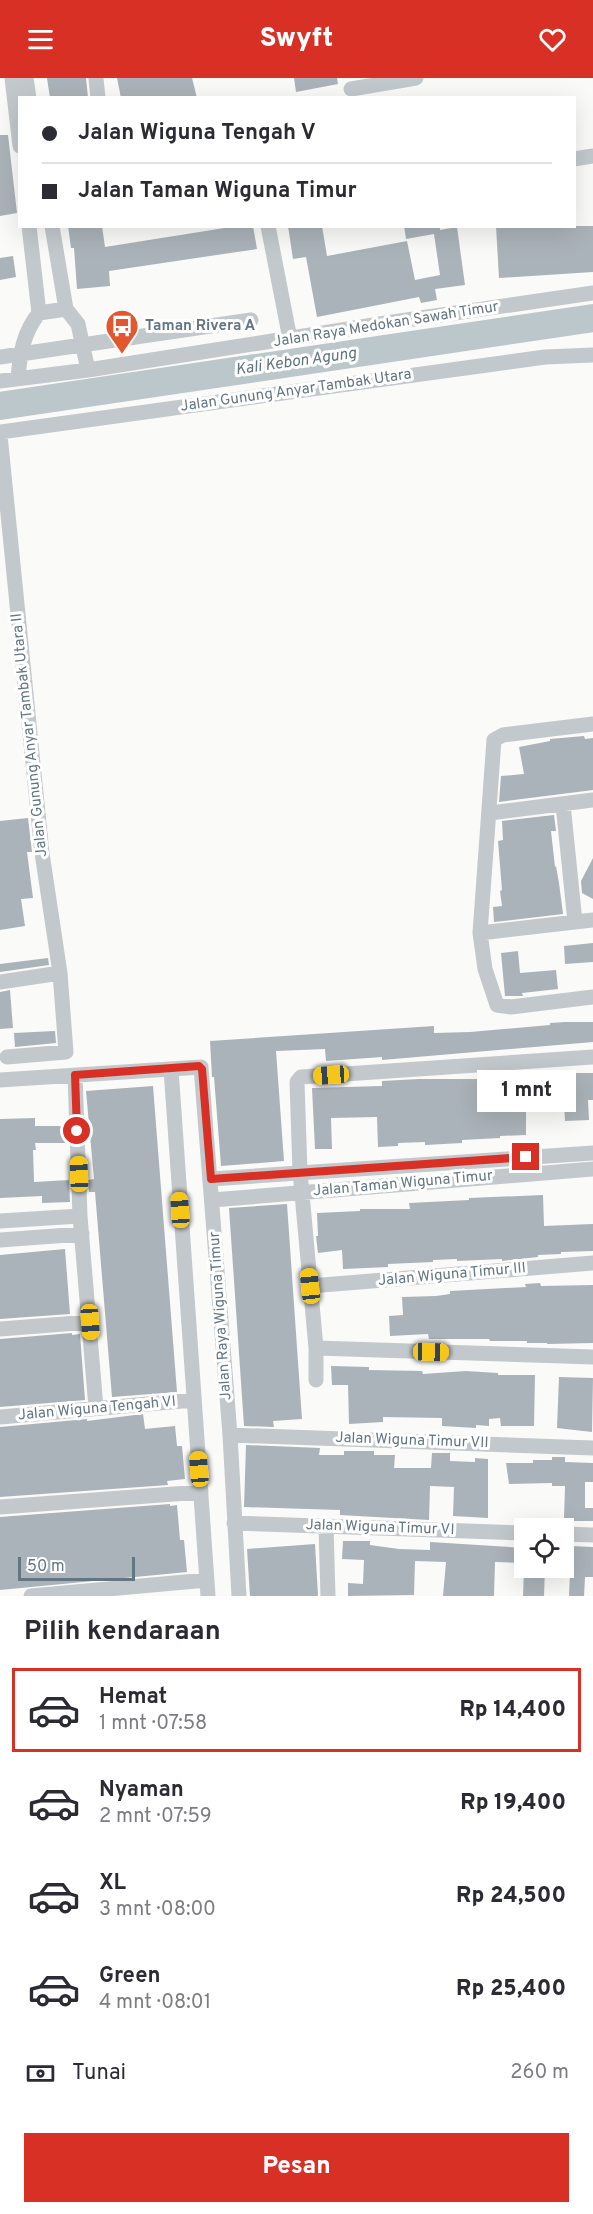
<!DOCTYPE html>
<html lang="id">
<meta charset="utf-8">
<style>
body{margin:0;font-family:Overpass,sans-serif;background:#f7f7f7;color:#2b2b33;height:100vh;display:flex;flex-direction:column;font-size:22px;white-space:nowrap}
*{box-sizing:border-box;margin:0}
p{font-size:20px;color:#7c7c81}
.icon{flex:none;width:33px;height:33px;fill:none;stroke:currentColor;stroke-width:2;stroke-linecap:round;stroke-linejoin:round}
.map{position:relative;height:1518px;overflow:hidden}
.details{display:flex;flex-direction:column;background:#fff;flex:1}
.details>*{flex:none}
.banner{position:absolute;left:18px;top:18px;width:558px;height:132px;border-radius:0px;box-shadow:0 6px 24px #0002;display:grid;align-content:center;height:132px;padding:0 24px;background:#fff}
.controls{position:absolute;left:514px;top:1440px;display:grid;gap:12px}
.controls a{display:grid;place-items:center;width:60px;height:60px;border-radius:0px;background:#fff;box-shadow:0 6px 24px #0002;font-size:30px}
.scale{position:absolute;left:18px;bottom:15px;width:117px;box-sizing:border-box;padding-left:6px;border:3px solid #657683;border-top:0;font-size:16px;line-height:21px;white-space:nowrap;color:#657683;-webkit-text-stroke:4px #fff;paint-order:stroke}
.end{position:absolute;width:27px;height:27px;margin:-14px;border:8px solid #d93025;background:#fff;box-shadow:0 0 0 3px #fff}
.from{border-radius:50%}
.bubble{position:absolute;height:42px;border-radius:0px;background:#fff;box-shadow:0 6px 24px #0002;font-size:20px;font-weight:800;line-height:42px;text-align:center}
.car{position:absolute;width:18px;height:36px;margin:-18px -9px;border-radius:8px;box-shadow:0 0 4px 2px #0007;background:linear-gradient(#f5c518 24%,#345 0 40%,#f5c518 0 76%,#345 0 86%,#f5c518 0)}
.banner b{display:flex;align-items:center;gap:21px;height:57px;font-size:22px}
.banner b+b{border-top:2px solid #e1e1e2}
.banner i{width:15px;height:15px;background:#2b2b33}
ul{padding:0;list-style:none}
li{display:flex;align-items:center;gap:18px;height:84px;margin:0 12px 9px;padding:0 12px;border:3px solid transparent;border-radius:0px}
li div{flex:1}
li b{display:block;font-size:22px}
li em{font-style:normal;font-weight:800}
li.selected{border-color:#d93025}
li>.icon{width:54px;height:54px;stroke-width:1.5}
h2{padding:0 24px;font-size:27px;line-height:72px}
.pay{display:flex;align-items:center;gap:15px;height:66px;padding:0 24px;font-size:22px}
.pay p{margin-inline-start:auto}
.primary-button{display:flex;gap:12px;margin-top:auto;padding:12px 24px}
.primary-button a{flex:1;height:69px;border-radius:0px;background:#d93025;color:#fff;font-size:24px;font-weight:800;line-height:69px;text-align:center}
header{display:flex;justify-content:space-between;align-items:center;height:78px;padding:0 24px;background:#d93025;color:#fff;font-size:27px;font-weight:800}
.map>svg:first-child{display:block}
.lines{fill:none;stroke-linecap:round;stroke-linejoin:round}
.river{stroke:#bbc7cb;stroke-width:28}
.building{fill:#aab3b9}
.minor{stroke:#c3c8cc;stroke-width:15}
.route{stroke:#d93025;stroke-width:8}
.labels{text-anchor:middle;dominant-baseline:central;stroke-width:6;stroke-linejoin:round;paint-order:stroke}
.street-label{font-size:15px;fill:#657683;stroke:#fff}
.poi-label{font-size:15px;font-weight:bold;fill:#657683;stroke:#fff;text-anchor:start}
.water-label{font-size:16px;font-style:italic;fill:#60757c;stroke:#fff}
</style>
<header><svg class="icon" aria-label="menu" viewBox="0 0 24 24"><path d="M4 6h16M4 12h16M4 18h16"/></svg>Swyft<svg class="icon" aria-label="heart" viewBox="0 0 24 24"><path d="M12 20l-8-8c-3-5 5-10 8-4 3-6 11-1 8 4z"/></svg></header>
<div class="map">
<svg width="593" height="1518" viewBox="0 0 593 1518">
<rect width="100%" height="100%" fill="#fafaf8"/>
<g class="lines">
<path class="river" d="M 0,328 L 593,240"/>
</g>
<path class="building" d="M 47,0 L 86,0 L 88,20 L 50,20 Z
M 117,0 L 192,0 L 197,20 L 121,20 Z
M 294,0 L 337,0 L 338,6 L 296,14 Z
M 0,57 L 8,57 L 17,135 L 0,138 Z
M 68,148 L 102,148 L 105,169 L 237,148 L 253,148 L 257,171 L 109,193 L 110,208 L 77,211 L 74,170 L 71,170 Z
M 288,148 L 322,148 L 327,178 L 407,163 L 415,202 L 440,197 L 434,156 L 406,161 L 404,148 L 440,148 L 440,152 L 457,149 L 465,207 L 435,211 L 437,222 L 421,225 L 419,219 L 317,239 L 306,179 L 293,181 Z
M 496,148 L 593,148 L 593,194 L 499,200 Z
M 13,178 L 16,199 L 0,202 L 0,180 Z
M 584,658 L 585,661 L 593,660 L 593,712 L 499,724 L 501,698 L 524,696 L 519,669 L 550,663 L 550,661 Z
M 554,737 L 556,753 L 551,753 L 555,789 L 556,788 L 559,805 L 563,836 L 494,844 L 493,829 L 502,828 L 500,813 L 502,812 L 498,763 L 503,762 L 502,743 Z
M 28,740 L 32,774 L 27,774 L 33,820 L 21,821 L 25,848 L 0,852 L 0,743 Z
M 593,780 L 593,821 L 582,815 L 581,803 Z
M 593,865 L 593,884 L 565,886 L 564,868 Z
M 518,873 L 520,895 L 556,892 L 558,911 L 522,915 L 523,918 L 505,918 L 501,875 Z
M 48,880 L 49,887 L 0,894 L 0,886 Z
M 10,912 L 13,950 L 0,951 L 0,914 Z
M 565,944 L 593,944 L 593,964 L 382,982 L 382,979 L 326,983 L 325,971 L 276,973 L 284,1083 L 221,1088 L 214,999 L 212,999 L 210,963 L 434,948 L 434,955 L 470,954 L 550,947 L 550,945 Z
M 55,953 L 56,965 L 15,969 L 14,955 Z
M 562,995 L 593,995 L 593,1022 L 588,1022 L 589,1042 L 565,1043 L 564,1025 L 526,1027 L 526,1057 L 500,1058 L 500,1060 L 462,1062 L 462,1065 L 425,1067 L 425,1064 L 398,1065 L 398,1068 L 378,1069 L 377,1039 L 331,1040 L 332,1071 L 315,1071 L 312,1010 L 382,1008 L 382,1003 L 419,1001 L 486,1001 L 509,1000 L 509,996 L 526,997 L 526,999 Z
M 153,1008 L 177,1314 L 112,1319 L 95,1114 L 89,1114 L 88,1102 L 94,1101 L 86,1013 Z
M 35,1040 L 35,1048 L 65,1048 L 65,1065 L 35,1065 L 36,1072 L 33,1072 L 34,1104 L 69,1102 L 70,1124 L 42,1125 L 42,1118 L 0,1120 L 0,1041 Z
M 543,1117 L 544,1148 L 593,1146 L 593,1173 L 561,1174 L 561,1176 L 538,1177 L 538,1179 L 502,1183 L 502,1181 L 457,1183 L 457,1181 L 433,1182 L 433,1184 L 388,1186 L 388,1189 L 343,1191 L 342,1172 L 318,1175 L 316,1158 L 318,1158 L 317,1135 L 360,1133 L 360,1131 L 410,1131 L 409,1125 L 469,1122 L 469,1120 Z
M 287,1126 L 302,1341 L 273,1343 L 274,1349 L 244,1348 L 229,1130 Z
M 65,1171 L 70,1236 L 0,1241 L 0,1177 Z
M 540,1205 L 541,1208 L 593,1207 L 593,1265 L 547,1266 L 547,1265 L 527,1265 L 527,1263 L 490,1263 L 489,1261 L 429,1261 L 428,1256 L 390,1258 L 389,1238 L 403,1237 L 402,1219 L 436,1218 L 450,1216 L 450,1213 L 526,1209 L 525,1206 Z
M 72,1255 L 72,1257 L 80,1256 L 85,1322 L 0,1329 L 0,1261 Z
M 331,1288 L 369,1289 L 369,1292 L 422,1293 L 423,1296 L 466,1293 L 498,1295 L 498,1297 L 535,1297 L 534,1348 L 501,1348 L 500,1340 L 489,1341 L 489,1348 L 476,1347 L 476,1350 L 442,1348 L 442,1340 L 383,1339 L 383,1344 L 349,1346 L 348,1307 L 332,1307 Z
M 559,1299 L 593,1300 L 592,1354 L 557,1350 Z
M 143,1336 L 145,1351 L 175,1348 L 177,1368 L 182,1368 L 185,1401 L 167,1403 L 168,1407 L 0,1419 L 0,1349 L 87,1341 L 87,1343 Z
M 246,1367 L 320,1370 L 319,1377 L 344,1377 L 344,1373 L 374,1373 L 374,1377 L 395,1377 L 394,1390 L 431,1390 L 432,1375 L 450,1375 L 450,1383 L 475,1384 L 475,1380 L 488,1381 L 488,1440 L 453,1438 L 454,1409 L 430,1408 L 429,1442 L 340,1437 L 340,1432 L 244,1429 Z
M 552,1379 L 565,1379 L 565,1384 L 593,1385 L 593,1404 L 585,1404 L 585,1430 L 593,1430 L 593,1443 L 572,1443 L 572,1440 L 564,1440 L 565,1408 L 552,1408 L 552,1405 L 509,1406 L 506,1385 L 533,1385 L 533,1382 L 552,1382 Z
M 170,1426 L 170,1428 L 177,1427 L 180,1462 L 184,1462 L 187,1494 L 0,1512 L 0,1439 Z
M 343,1463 L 370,1463 L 370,1467 L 399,1471 L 430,1472 L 430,1464 L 525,1470 L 525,1485 L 495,1484 L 494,1518 L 443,1518 L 446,1484 L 415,1483 L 414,1517 L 348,1518 L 348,1505 L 363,1506 L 364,1482 L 342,1481 Z
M 315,1466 L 318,1518 L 250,1518 L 247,1471 Z
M 571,1468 L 593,1469 L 593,1499 L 585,1499 L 584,1518 L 569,1518 L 570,1494 L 564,1495 L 564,1472 L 571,1472 Z
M 524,1490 L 545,1490 L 544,1518 L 523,1518 Z"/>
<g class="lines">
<path class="minor" d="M 12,0 L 20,68
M 26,0 L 29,20
M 96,0 L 98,20
M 351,11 L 416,0
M 574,81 L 593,78
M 29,148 L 39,235
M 52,148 L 66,231 L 78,246 L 88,292
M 268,148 L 290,261
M 0,279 L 251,242
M 18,300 C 20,276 23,255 39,235 L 66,231
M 0,303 L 88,292 L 386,245 L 593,215
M 0,354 L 545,279 L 593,277
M 0,357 L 42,775 L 60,895 L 0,904
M 593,646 L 503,657 L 494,662 L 480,855 L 485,891 L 497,927 L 511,929 L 593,919
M 563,726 L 575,844
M 490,735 L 593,722
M 480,855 L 593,842
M 7,979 L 66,974 L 60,895
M 171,991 L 208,1518
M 75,997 L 80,1138 L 96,1330
M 0,1002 L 201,989 L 230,1357 L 239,1518
M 211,1101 L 593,1075
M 212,1122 L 593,1091
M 0,1143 L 80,1138
M 0,1162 L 82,1156
M 310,1208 L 593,1185
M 0,1251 L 90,1244
M 316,1270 L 593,1279
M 316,1302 L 316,1270 L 300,1094 L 297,1004 L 301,999 L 593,979
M 0,1339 L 193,1322
M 230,1357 L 593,1370
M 0,1429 L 201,1414
M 234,1445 L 525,1455
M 326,1449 L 328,1518
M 564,1456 L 593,1457
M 31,1518 L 207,1502"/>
</g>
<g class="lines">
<path class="route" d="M 77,1053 L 75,997 L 199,988 L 202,991 L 211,1101 L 526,1079"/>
</g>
<defs>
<g id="bus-pin" transform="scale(1.725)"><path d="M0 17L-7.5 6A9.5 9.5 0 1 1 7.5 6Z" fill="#e4572e" stroke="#fff"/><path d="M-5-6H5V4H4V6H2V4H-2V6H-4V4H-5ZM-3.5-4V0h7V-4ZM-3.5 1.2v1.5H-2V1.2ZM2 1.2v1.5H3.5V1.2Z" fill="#fff"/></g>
</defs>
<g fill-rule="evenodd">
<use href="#bus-pin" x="122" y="248"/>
</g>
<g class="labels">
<g class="street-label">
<text transform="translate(386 247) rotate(-9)">Jalan Raya Medokan Sawah Timur</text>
<text transform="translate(296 313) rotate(-8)">Jalan Gunung Anyar Tambak Utara</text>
<text transform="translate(30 657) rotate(-96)">Jalan Gunung Anyar Tambak Utara II</text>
<text transform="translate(403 1106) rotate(-5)">Jalan Taman Wiguna Timur</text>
<text transform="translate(452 1197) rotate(-5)">Jalan Wiguna Timur III</text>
<text transform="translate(221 1238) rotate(-94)">Jalan Raya Wiguna Timur</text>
<text transform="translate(97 1331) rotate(-5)">Jalan Wiguna Tengah VI</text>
<text transform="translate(412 1363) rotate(2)">Jalan Wiguna Timur VII</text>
<text transform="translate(380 1450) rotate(2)">Jalan Wiguna Timur VI</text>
</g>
<g class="poi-label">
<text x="145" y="248">Taman Rivera A</text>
</g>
<g class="water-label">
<text transform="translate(296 284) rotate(-8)">Kali Kebon Agung</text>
</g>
</g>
</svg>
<div class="controls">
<a><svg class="icon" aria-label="locate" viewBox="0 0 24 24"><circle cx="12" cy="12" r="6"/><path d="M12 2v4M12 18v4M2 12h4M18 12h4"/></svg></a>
</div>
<div class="scale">50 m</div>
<i class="end from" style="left:77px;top:1053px"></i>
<i class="end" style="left:526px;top:1079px"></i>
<div class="bubble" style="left:477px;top:992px;width:99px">1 mnt</div>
<i class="car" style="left:331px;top:997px;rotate:266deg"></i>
<i class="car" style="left:79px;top:1096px;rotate:358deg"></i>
<i class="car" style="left:180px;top:1132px;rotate:356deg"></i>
<i class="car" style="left:310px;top:1208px;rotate:354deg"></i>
<i class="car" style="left:90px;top:1244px;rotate:176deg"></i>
<i class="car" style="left:431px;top:1274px;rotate:91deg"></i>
<i class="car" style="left:199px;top:1391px;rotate:355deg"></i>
<div class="banner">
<b><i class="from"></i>Jalan Wiguna Tengah V</b>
<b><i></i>Jalan Taman Wiguna Timur</b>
</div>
</div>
<section class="details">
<h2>Pilih kendaraan</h2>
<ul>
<li class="selected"><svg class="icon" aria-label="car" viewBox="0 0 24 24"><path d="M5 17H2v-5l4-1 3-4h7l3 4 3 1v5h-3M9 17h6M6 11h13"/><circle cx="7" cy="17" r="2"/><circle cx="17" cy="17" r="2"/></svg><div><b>Hemat</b><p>1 mnt · 07:58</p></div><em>Rp 14,400</em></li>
<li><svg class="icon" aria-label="car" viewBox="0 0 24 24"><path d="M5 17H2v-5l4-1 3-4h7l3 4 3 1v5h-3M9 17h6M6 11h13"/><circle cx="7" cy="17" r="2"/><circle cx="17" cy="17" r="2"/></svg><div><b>Nyaman</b><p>2 mnt · 07:59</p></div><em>Rp 19,400</em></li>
<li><svg class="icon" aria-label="car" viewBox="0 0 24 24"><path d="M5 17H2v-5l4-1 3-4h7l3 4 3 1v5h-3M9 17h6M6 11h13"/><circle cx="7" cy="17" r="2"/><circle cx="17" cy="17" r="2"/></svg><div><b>XL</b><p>3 mnt · 08:00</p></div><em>Rp 24,500</em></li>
<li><svg class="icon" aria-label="car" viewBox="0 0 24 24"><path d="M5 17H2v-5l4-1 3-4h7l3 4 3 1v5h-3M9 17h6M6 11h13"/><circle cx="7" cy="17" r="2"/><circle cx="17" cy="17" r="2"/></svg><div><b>Green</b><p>4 mnt · 08:01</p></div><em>Rp 25,400</em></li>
</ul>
<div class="pay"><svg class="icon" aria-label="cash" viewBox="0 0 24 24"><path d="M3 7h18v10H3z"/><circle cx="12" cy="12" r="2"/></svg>Tunai<p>260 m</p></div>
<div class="primary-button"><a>Pesan</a></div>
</section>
